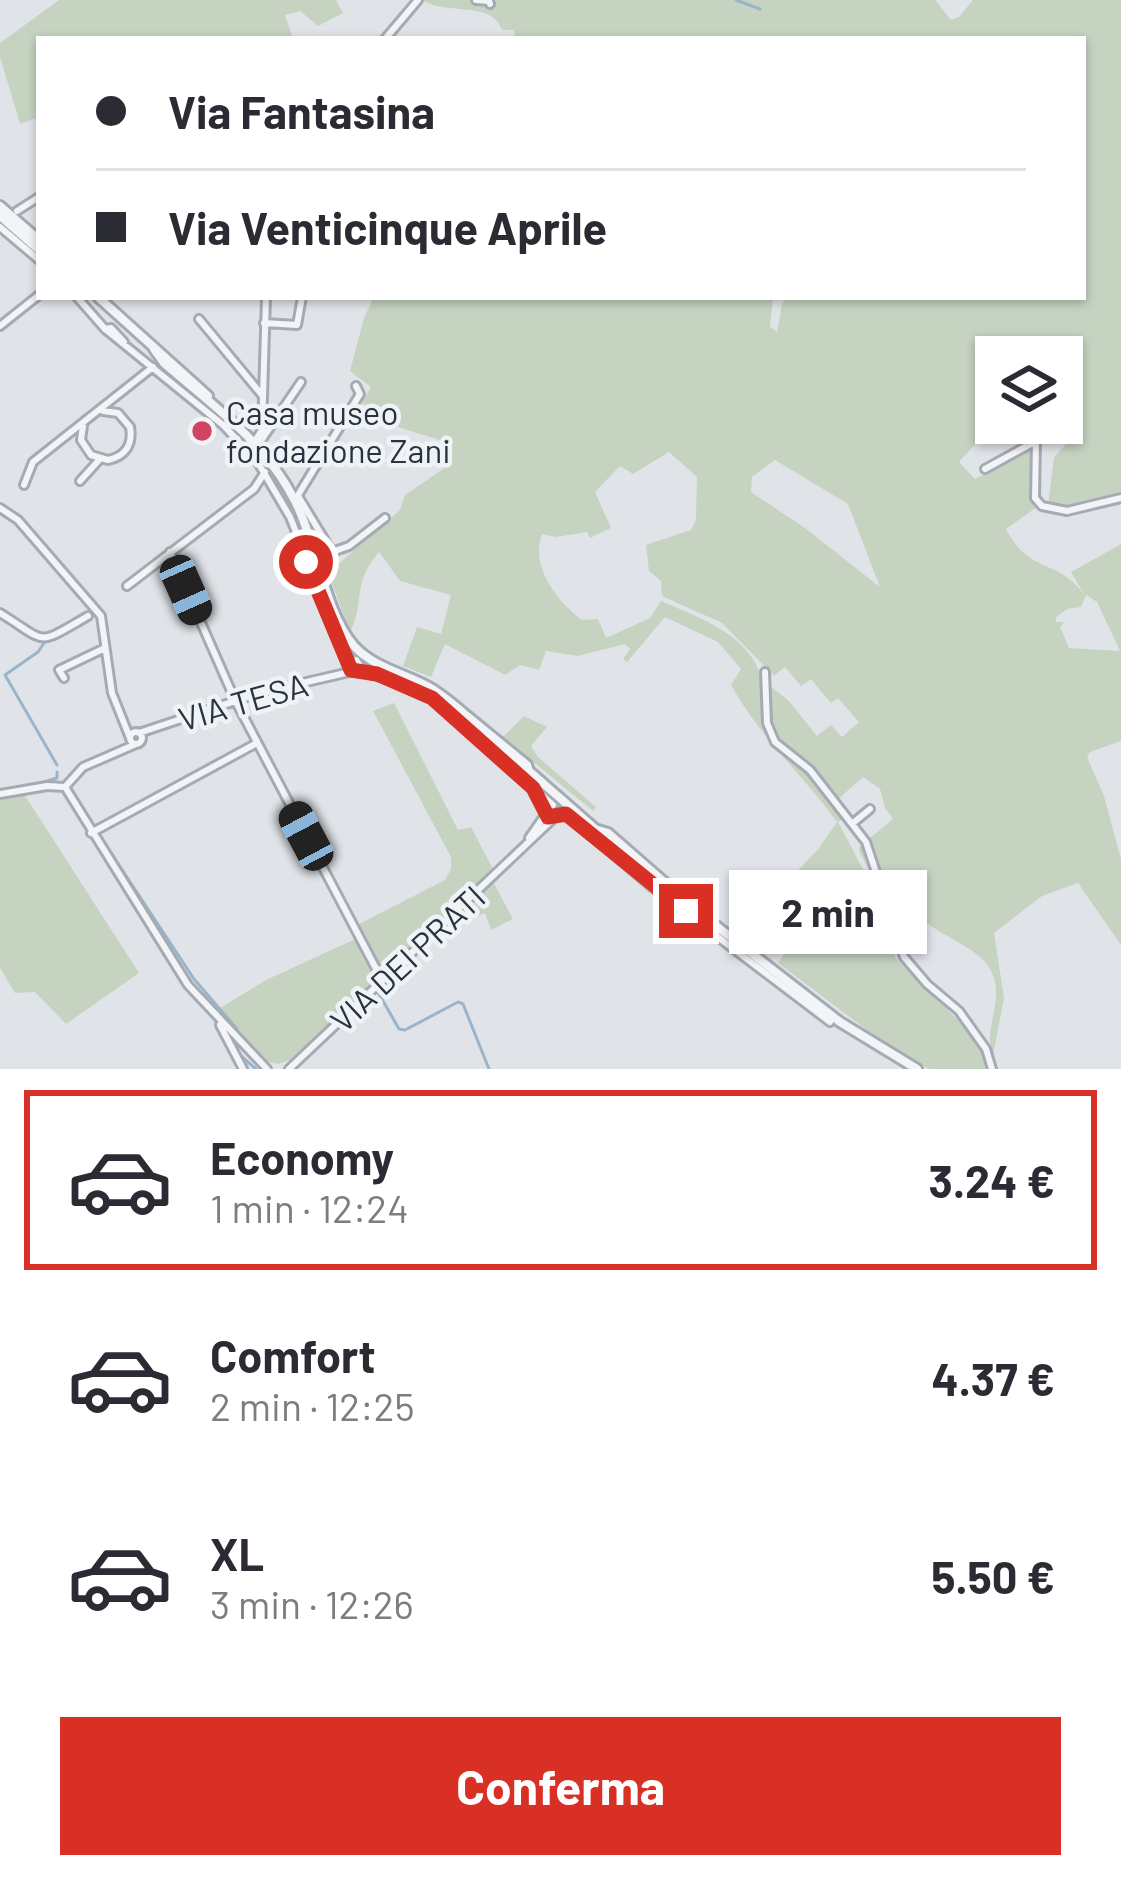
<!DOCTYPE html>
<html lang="it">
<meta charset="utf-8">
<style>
body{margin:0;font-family:Barlow,sans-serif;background:#f2f2f3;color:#2b2b33;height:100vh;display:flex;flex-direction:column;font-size:45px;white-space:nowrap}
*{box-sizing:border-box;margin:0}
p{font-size:39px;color:#7c7c81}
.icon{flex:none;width:66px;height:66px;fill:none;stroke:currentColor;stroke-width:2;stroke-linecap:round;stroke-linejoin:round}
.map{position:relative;height:1069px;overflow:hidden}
.sheet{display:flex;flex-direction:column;background:#fff;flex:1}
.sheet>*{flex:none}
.guide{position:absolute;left:36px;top:36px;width:1050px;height:264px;border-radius:0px;box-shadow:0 3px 9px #0004;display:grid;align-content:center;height:264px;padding:0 60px;background:#fff}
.fabs{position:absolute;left:975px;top:336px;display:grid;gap:24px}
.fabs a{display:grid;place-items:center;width:108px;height:108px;border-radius:0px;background:#fff;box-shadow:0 3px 9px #0004;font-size:60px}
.end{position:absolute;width:54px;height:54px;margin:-27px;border:15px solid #d93025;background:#fff;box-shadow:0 0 0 6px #fff}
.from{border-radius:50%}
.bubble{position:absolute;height:84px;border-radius:0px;background:#fff;box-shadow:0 3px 9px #0004;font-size:39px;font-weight:700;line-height:84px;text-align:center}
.car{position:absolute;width:36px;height:72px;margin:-36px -18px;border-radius:15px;box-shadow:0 0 9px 3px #0007;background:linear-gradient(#222 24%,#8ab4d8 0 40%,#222 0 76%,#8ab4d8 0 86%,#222 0)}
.guide b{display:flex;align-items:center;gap:42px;height:114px;font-size:45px}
.guide b+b{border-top:3px solid #e1e1e2}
.guide i{width:30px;height:30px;background:#2b2b33}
ul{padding:21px 0 0;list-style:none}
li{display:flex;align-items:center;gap:36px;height:180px;margin:0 24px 18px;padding:0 36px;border:6px solid transparent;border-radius:0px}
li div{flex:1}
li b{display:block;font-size:45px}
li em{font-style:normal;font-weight:700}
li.active{border-color:#d93025}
li>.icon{width:108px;height:108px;stroke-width:1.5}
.cta{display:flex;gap:24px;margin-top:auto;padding:24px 60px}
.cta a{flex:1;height:138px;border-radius:0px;background:#d93025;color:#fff;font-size:48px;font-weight:700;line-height:138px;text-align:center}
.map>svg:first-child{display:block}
.green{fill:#c6d3c1;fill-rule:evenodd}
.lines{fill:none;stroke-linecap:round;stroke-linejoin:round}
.stream{stroke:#9ab4c9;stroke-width:3}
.minor-casing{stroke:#a5abb3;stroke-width:12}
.tertiary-casing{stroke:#a5abb3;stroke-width:14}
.minor{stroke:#f2f4f7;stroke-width:6}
.tertiary{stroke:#f2f4f7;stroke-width:8}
.route{stroke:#d93025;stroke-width:15}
.poi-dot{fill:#ce4461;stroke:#eff3f6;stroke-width:4.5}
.labels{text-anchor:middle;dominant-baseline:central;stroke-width:9;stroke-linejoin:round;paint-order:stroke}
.poi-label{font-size:33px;fill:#283240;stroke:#eff3f6;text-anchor:start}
.street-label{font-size:33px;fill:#283240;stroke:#eff3f6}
</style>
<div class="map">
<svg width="1121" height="1069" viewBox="0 0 1121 1069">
<rect width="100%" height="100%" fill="#e0e4e9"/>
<path class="green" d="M 59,0 L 336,0 L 343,13 L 318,26 L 300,11 L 285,15 L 293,39 L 39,39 L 39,117 L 20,124 L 0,57 L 0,43 Z
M 422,0 L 935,0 L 951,20 L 959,17 L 973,0 L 1121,0 L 1121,493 L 1070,508 L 1048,505 L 1054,457 L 1080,429 L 1078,423 L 1062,416 L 1062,357 L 996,357 L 996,421 L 959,462 L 975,479 L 1035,447 L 1031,497 L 1037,507 L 1006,529 C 1030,575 1056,557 1084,594 L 1071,572 L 1121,544 L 1121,741 L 1090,752 L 1087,757 L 1104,796 L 1121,859 L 1121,945 L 1078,883 L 1042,896 L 994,933 L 1004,998 L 993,1056 C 982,1030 1005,1001 992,973 C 981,948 947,940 926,922 C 916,914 911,902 903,892 L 885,899 L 860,853 L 859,847 L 893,819 L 885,808 L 880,789 L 863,777 L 835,802 L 842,819 L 838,822 L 880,901 L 896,959 L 959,1021 L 963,1020 L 982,1049 L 989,1069 L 930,1069 L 900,1055 L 778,963 L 791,944 L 755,916 L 819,848 L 837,822 C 802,774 759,736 731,685 L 741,669 L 718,642 L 665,617 L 627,662 L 623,659 L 630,649 L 625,644 L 578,656 L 546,651 L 539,670 L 520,665 L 505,675 L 445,644 L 431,677 L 403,666 L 417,627 L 441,634 L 451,595 L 400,581 L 379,552 C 350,587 367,597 350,632 L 328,573 L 400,510 L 405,495 L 449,465 L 449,443 L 398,427 L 362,403 L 371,387 L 350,371 L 364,318 L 374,297 L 773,297 L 770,327 L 777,332 L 782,304 L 788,297 L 1083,297 L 1083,39 L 515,39 L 514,30 L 502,30 C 492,0 448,16 422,0 ZM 669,452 L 697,477 L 696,520 L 691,530 L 646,545 L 649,571 L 661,581 L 662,596 L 722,623 L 774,676 L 785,667 L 801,686 L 811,679 L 831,703 L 838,698 L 859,722 L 842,737 L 831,725 L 817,736 L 788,700 L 762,680 C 751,635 700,618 661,601 L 650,618 L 606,638 L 598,619 L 582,620 C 557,601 530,567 542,534 L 556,537 L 587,532 L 590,538 L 611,528 L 595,492 L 620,466 L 633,474 ZM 775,460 L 848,504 L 880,587 L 805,528 L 751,492 L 752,477 ZM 1086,595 L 1097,602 L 1120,651 L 1069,648 L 1060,627 L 1064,622 L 1056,622 L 1056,617 L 1067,609 L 1081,607 Z
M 394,703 L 458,830 L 471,827 L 493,869 L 491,878 L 513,919 L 491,930 L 485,913 L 462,923 L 455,913 L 299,1057 L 278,1064 L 268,1062 L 217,1010 L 266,980 L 364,935 L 359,924 L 445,880 L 451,869 L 451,857 L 373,711 Z
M 524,716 L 547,727 L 531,746 L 538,757 L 596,807 L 593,811 L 503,737 Z
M 24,794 L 139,973 L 66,1024 L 35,992 L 15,993 L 0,968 L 0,797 Z"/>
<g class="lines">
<path class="stream" d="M 736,0 L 760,9
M 381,39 L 413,0
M 0,609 L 2,610
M 5,611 L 33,631
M 106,621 L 108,637
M 52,632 L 83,614
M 109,642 L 110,659
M 44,643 L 38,652 L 5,675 L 57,765
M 31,786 L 57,778 L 57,772
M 84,812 L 194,979 L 237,1029
M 378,992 L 399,1029 L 405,1030 L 458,1002 L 463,1004 L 489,1069
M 241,1056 L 256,1069"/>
<g class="minor-casing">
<path id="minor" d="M 476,0 L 489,1 L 490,4
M 385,39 L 418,0
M 17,211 L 39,197
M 0,227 L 39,260
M 77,297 L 105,329 L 223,425 L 257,461 L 290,517 L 349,664
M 199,319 L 262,395
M 264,323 L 297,325 L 302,297
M 0,326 L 39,295
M 105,329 L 111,328 L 124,342
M 83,426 L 81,440 L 91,455 L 108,460 C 126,456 133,444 130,427 L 118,413 L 103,411
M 255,441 L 262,430 L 266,297
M 258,445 L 301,382
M 985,469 L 1036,441 L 1035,498 L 1042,506 L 1067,511 L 1121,498
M 80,481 L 99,460
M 24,485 L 33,462 L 153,367
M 298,496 L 332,552 L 349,546 L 385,518
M 295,500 L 360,394 L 356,386
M 0,508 L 18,520 L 101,616 L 112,693 L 130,738
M 170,552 L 235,700 L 382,980
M 127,586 L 254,489 L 265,472
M 0,613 C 49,643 34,647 88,616
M 356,660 L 360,666 L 354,671 L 349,664 Z
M 358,670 L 418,689 L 432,698 L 553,805
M 765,672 L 767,723 L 775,742 L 810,770 L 866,842 L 904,957 L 927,984 L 959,1011 L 986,1049 L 992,1069
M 64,678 L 59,670 L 105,648
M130 738a6 6 0 1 1 12 0a6 6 0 1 1-12 0Z
M 139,733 L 259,693 L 354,671
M 65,787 L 188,985 L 267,1069
M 65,787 L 83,767 L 136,744
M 0,794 L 47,786 L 65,787
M 559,813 L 566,814 L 652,887 L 830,1022
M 853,823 L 870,809
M 91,833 L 257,743
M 529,838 L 552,805
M 220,1025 L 243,1069
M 289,1069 L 554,818"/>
</g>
<g class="tertiary-casing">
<path id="tertiary" d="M 0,206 L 39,240
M 0,216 L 39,250
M 98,297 L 208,396
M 154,349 L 164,363 C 213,406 265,441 295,501 C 317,543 324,611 354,646 C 375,669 408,674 434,690 C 466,711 494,744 523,770 L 529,771 L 672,896 L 679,897 L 840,1022 L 917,1069
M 461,711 L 527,765 L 529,771
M 598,830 L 608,833 L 679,895"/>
</g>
<use href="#minor" class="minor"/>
<use href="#tertiary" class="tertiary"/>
</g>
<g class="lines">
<path class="route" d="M 306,562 L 351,670 L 377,674 L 432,698 L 533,788 L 548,817 L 566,814 L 686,911"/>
</g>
<circle class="poi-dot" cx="202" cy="431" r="12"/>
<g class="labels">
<g class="poi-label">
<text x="226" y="412">Casa museo<tspan x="226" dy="38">fondazione Zani</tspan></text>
</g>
<g class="street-label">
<text transform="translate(243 701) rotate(-16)">VIA TESA</text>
<text transform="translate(407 958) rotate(-43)">VIA DEI PRATI</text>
</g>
</g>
</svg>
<div class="fabs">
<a><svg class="icon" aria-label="layers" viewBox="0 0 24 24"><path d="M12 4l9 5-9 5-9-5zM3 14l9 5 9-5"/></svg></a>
</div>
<i class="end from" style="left:306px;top:562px"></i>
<i class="end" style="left:686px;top:911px"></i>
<div class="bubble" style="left:729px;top:870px;width:198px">2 min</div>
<i class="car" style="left:186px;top:590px;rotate:156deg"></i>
<i class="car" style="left:306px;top:836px;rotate:332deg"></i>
<div class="guide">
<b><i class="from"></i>Via Fantasina</b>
<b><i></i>Via Venticinque Aprile</b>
</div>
</div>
<section class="sheet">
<ul>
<li class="active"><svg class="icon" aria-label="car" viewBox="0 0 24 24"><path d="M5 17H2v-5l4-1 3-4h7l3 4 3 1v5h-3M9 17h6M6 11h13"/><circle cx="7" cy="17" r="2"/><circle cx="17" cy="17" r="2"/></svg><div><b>Economy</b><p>1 min · 12:24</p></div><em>3.24 €</em></li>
<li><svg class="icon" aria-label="car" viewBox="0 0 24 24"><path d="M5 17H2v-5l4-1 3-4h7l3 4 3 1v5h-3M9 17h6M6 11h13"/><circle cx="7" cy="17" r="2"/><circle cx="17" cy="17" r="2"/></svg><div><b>Comfort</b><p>2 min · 12:25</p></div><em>4.37 €</em></li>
<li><svg class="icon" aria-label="car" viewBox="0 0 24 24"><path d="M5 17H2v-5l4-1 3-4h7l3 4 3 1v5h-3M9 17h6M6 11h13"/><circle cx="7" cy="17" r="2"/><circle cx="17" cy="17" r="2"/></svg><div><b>XL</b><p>3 min · 12:26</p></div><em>5.50 €</em></li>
</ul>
<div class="cta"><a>Conferma</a></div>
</section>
